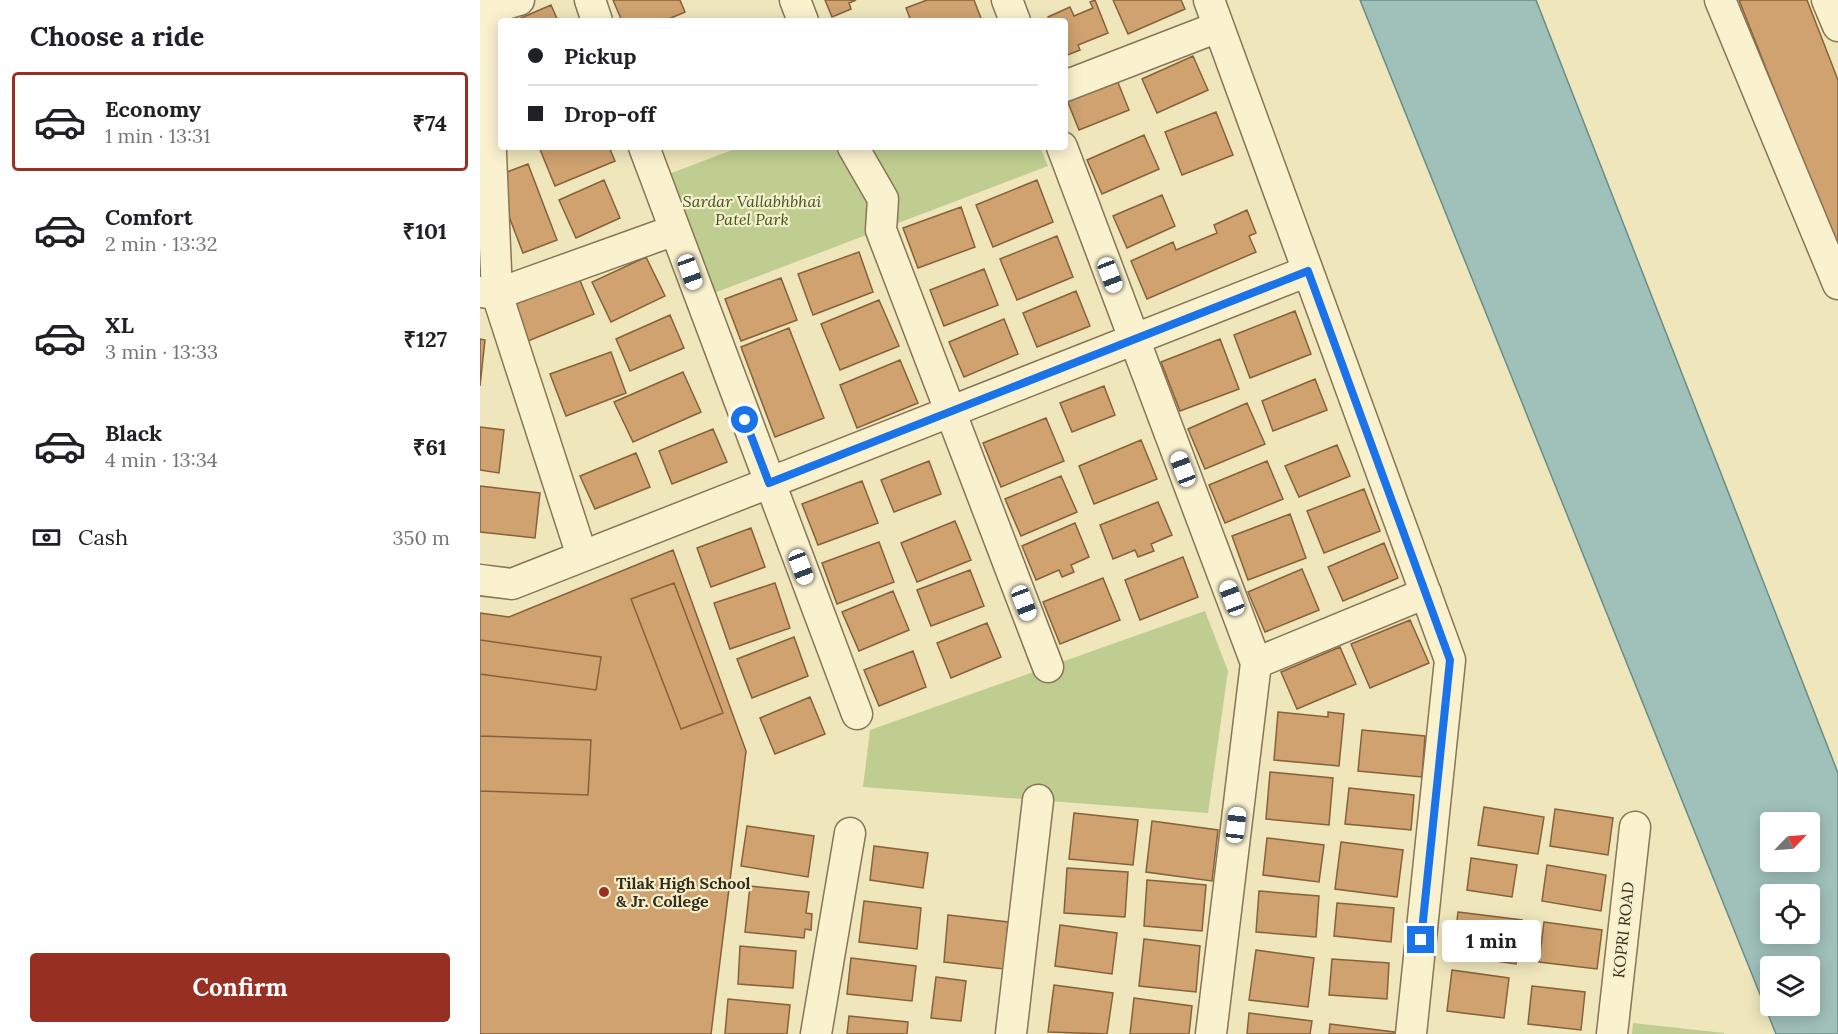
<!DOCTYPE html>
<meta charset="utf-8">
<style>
body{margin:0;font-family:Lora,serif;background:#f6f6f6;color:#202124;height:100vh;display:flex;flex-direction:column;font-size:22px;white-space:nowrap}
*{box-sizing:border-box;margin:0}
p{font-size:20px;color:#757577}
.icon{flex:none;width:33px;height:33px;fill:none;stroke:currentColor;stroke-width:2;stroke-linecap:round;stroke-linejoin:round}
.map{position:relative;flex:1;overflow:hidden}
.panel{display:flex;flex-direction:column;background:#fff;width:480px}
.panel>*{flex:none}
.top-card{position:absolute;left:18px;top:18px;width:570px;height:132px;border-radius:6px;box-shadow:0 3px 15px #0003;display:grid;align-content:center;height:132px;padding:0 30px;background:#fff}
.needle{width:39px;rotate:65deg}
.fabs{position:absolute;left:1280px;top:812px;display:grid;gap:12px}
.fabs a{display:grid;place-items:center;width:60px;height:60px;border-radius:6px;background:#fff;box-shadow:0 3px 15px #0003;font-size:30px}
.end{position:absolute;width:27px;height:27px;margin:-14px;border:8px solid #1a73e8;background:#fff;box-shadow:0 0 0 3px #fff}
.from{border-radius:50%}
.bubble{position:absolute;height:42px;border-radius:6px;background:#fff;box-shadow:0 3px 15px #0003;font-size:20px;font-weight:700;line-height:42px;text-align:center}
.car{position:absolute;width:18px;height:36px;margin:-18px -9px;border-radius:8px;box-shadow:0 0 4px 2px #0007;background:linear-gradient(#fff 24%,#345 0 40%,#fff 0 76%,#345 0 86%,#fff 0)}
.top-card b{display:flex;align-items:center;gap:21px;height:57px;font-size:22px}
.top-card b+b{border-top:2px solid #e0e0e0}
.top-card i{width:15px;height:15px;background:#202124}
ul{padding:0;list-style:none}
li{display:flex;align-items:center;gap:18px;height:99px;margin:0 12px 9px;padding:0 18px;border:3px solid transparent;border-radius:6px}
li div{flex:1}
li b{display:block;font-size:22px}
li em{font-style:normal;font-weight:700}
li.active{border-color:#982f23}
li>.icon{width:54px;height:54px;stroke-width:1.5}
h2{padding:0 30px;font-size:27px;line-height:72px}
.pay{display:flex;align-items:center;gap:15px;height:66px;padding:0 30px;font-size:22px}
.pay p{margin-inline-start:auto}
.primary-button{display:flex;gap:12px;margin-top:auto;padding:12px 30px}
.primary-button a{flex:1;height:69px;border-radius:6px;background:#982f23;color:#fff;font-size:24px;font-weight:700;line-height:69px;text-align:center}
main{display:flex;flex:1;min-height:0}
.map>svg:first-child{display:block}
.green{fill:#bfcd90}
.water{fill:#a0c0ba;stroke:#688d88;stroke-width:1.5;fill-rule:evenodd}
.building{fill:#cfa270;stroke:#87613a;stroke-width:1.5}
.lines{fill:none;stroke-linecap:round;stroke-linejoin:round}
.minor-casing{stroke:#877555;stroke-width:33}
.minor{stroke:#faf2cf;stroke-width:30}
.route{stroke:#1a73e8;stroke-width:8}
.poi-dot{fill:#982f23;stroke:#f6efcc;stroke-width:2}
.labels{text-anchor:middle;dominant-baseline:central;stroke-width:4.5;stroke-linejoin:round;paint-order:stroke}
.park-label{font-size:16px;font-style:italic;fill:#405320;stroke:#f6efcc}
.poi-label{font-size:16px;font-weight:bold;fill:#352b1b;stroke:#f6efcc;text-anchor:start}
.street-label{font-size:16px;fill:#352b1b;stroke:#f6efcc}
</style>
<main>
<section class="panel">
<h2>Choose a ride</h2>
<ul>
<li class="active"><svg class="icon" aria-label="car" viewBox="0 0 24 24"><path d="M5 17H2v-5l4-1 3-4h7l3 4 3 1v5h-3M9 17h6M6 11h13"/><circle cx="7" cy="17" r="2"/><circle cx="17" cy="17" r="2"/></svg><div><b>Economy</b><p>1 min · 13:31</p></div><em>₹74</em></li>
<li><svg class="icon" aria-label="car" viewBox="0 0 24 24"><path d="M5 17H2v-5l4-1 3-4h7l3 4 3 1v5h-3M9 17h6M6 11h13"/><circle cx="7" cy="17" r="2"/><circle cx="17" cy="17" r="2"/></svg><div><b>Comfort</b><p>2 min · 13:32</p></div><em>₹101</em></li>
<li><svg class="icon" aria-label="car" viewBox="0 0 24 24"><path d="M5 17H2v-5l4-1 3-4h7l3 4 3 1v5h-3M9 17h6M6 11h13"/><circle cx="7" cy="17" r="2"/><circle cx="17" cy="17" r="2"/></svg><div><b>XL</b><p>3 min · 13:33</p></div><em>₹127</em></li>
<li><svg class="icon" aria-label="car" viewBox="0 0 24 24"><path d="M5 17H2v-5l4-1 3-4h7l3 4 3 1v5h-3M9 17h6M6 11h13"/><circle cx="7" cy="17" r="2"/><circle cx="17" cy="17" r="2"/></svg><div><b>Black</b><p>4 min · 13:34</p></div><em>₹61</em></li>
</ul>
<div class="pay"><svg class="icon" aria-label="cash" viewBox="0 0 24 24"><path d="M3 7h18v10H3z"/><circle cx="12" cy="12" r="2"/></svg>Cash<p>350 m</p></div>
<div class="primary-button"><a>Confirm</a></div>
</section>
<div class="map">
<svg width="1358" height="1034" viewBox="0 0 1358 1034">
<rect width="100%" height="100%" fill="#efe6bc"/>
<path class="green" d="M 260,147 L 560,147 L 568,166 L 234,293 L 189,174 Z
M 725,611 L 748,671 L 728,813 L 383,787 L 390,730 Z
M 1153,1023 L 1244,1033 L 1244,1034 L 1152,1034 Z"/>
<path class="water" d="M 880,0 L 1056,0 L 1358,773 L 1358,1034 L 1296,1034 ZM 1290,822 L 1329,822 L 1329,861 L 1290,861 ZM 1290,894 L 1329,894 L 1329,933 L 1290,933 ZM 1290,966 L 1329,966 L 1329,1005 L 1290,1005 Z"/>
<path class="building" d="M 133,0 L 200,0 L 205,12 L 184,21 L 142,21 Z
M 345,0 L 376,0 L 369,3 L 371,9 L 352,17 Z
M 447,0 L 494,0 L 502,21 L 431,21 L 426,8 Z
M 615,0 L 628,33 L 598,45 L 600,50 L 585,56 L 585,21 L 569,21 L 568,17 L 590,7 L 594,16 L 613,8 L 610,2 Z
M 633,0 L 701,0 L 705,9 L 648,34 Z
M 1259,0 L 1327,0 L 1358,80 L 1358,251 Z
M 71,5 L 78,21 L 34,21 Z
M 713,56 L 728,90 L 677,113 L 662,79 Z
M 635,75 L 649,110 L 599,130 L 585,95 Z
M 736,112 L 753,155 L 702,175 L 685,132 Z
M 664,135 L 679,169 L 622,194 L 607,160 Z
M 59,147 L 129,147 L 135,161 L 75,186 Z
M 48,164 L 77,240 L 43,253 L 14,177 Z
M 124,180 L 140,218 L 96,238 L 79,200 Z
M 557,180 L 573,222 L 513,247 L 496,205 Z
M 682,195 L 695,226 L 647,248 L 633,216 Z
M 481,207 L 495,247 L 438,268 L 423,228 Z
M 767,210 L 776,233 L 769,236 L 776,252 L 667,299 L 651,261 L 693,242 L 696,250 L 737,233 L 734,225 Z
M 577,236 L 593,277 L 537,300 L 520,259 Z
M 379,252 L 393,292 L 333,315 L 318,274 Z
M 166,257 L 185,296 L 131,322 L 112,282 Z
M 504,269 L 518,305 L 464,326 L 450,290 Z
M 99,278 L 114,314 L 48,341 L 33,305 Z
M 301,278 L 317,320 L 261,341 L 245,299 Z
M 596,291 L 610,326 L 557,347 L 543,313 Z
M 399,300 L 419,346 L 360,370 L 341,324 Z
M 815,311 L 831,354 L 770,378 L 754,335 Z
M 190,315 L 204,348 L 150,371 L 136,339 Z
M 524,319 L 538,354 L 484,377 L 469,342 Z
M 309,328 L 344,418 L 295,437 L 261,347 Z
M 0,339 L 5,340 L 0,386 Z
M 740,339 L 759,389 L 700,411 L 681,362 Z
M 131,352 L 146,393 L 86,416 L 70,374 Z
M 420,360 L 438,403 L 377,428 L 360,385 Z
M 203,372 L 221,412 L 153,442 L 134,402 Z
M 835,379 L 847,410 L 793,431 L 782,401 Z
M 624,386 L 635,415 L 592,432 L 580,403 Z
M 767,403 L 785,444 L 725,469 L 708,429 Z
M 566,418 L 584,461 L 521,487 L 503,443 Z
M 0,427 L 24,430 L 19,473 L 0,470 Z
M 233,429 L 247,462 L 192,484 L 179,451 Z
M 661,440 L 677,479 L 614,504 L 599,466 Z
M 857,445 L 870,476 L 819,497 L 805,466 Z
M 156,453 L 170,487 L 115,509 L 100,476 Z
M 449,461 L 461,494 L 414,512 L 401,480 Z
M 787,461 L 803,499 L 745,523 L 729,485 Z
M 581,476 L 597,512 L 541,536 L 525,499 Z
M 382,481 L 398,523 L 338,545 L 322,504 Z
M 0,486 L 60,493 L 55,538 L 0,532 Z
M 884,489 L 900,531 L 844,553 L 827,511 Z
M 678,502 L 692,535 L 671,544 L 674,551 L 658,557 L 655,550 L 633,559 L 620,525 Z
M 810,514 L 826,558 L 768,580 L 752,536 Z
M 475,521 L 491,560 L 437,582 L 421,543 Z
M 595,523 L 609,557 L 591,565 L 594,572 L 582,577 L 579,570 L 556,580 L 542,546 Z
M 271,528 L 285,567 L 231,587 L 217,548 Z
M 399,542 L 414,582 L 357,604 L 342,563 Z
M 904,543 L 918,578 L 863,601 L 848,567 Z
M 193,550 L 266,751 L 231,1034 L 0,1034 L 0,613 L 29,617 Z
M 703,557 L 718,597 L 660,620 L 645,580 Z
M 822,569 L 839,610 L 785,632 L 768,592 Z
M 490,570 L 504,606 L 451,626 L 437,590 Z
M 623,578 L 640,620 L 580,644 L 563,602 Z
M 194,583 L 243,713 L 201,729 L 151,599 Z
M 295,583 L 310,628 L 250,649 L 234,603 Z
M 413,591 L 429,630 L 379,651 L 362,612 Z
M 930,620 L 949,663 L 890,688 L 871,644 Z
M 507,623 L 521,657 L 471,678 L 457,643 Z
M 314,637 L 328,676 L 272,698 L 257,659 Z
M 0,640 L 121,657 L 116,690 L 0,674 Z
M 860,647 L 876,684 L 817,709 L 801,672 Z
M 433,651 L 446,687 L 399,706 L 384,670 Z
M 330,697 L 345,734 L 295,754 L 280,718 Z
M 798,712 L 848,717 L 848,712 L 864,714 L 859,766 L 794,760 Z
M 882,730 L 945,736 L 942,777 L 878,771 Z
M 0,736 L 111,740 L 108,795 L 0,791 Z
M 790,772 L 853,778 L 849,825 L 786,819 Z
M 869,788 L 934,795 L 931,830 L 865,824 Z
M 1004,807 L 1064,817 L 1058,854 L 998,845 Z
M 1075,809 L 1133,818 L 1128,855 L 1070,846 Z
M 594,813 L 658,820 L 653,865 L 589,859 Z
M 672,821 L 738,830 L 732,881 L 666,872 Z
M 267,826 L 334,836 L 328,877 L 261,866 Z
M 787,838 L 844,845 L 839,882 L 783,875 Z
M 861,842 L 923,850 L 917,897 L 855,889 Z
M 394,846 L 448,853 L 443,888 L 390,880 Z
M 991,858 L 1037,865 L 1032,897 L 987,890 Z
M 1067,865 L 1126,875 L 1121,911 L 1062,901 Z
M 587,868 L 648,872 L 645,917 L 584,913 Z
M 667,880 L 726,885 L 722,931 L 664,926 Z
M 270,886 L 329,892 L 326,913 L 332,914 L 331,930 L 325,929 L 324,938 L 265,932 Z
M 779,891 L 839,896 L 836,937 L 776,932 Z
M 384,901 L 441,908 L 437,949 L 379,942 Z
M 857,903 L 914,908 L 911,942 L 854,936 Z
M 978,912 L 1042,920 L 1036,964 L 973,955 Z
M 468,915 L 528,922 L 524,969 L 464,962 Z
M 1064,922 L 1122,930 L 1117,969 L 1059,962 Z
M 580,925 L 637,933 L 632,974 L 575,966 Z
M 664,939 L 720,946 L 716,992 L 659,986 Z
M 260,946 L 316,951 L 313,988 L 258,984 Z
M 776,950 L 834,958 L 828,1007 L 769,1000 Z
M 371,958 L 436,966 L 432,1001 L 367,994 Z
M 852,959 L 909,963 L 907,999 L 849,995 Z
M 972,970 L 1029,978 L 1024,1018 L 967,1011 Z
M 456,977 L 486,981 L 481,1021 L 451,1018 Z
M 574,985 L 633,993 L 627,1034 L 568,1032 Z
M 1052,986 L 1105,992 L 1101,1030 L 1048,1024 Z
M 654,998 L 712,1006 L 709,1034 L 650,1034 Z
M 248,999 L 310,1005 L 307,1034 L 245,1034 Z
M 769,1013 L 832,1021 L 830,1034 L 767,1034 Z
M 369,1016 L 428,1022 L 427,1034 L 367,1034 Z
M 850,1024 L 914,1032 L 914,1034 L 849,1034 Z"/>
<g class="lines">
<g class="minor-casing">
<path id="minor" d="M 110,0 L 117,21
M 315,0 L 323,21
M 527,0 L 535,21
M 729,0 L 970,660 L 931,1034
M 1240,0 L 1358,284
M 1347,0 L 1358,26
M 0,12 L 39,0
M 5,13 L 17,294 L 102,556
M 585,86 L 738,27
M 164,147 L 377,714
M 373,147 L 403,199 L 401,230 L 568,667
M 582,147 L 776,663 L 731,1034
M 0,292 L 17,294 L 195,230
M 0,580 L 32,584 L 828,271
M 776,663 L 946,593
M 336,1034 L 370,833
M 531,1034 L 558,800
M 1132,1034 L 1155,827"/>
</g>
<use href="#minor" class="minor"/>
</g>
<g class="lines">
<path class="route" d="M 265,420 L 289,483 L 828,271 L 970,660 L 941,940"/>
</g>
<circle class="poi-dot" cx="124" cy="892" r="6"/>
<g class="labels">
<g class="park-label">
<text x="272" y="201">Sardar Vallabhbhai<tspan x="272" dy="18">Patel Park</tspan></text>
</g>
<g class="poi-label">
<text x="136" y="883">Tilak High School<tspan x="136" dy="18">&amp; Jr. College</tspan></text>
</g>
<g class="street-label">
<text transform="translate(1143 930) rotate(-84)">KOPRI ROAD</text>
</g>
</g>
</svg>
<div class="fabs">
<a><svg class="needle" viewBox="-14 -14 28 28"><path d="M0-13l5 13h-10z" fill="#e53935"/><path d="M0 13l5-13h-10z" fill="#757577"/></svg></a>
<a><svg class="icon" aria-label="locate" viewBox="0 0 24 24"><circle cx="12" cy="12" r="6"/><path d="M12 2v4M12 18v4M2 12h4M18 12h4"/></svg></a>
<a><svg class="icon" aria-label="layers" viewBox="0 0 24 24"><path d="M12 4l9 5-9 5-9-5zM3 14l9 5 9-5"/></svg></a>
</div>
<i class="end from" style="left:265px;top:420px"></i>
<i class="end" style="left:941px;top:940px"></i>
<div class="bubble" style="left:962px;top:920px;width:99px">1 min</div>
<i class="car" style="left:210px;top:272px;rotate:160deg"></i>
<i class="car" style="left:630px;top:275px;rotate:159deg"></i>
<i class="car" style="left:703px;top:469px;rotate:339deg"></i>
<i class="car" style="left:321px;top:567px;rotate:159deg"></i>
<i class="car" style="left:752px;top:598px;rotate:339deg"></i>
<i class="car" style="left:544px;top:603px;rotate:159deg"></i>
<i class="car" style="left:756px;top:825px;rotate:7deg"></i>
<div class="top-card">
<b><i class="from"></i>Pickup</b>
<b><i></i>Drop-off</b>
</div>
</div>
</main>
